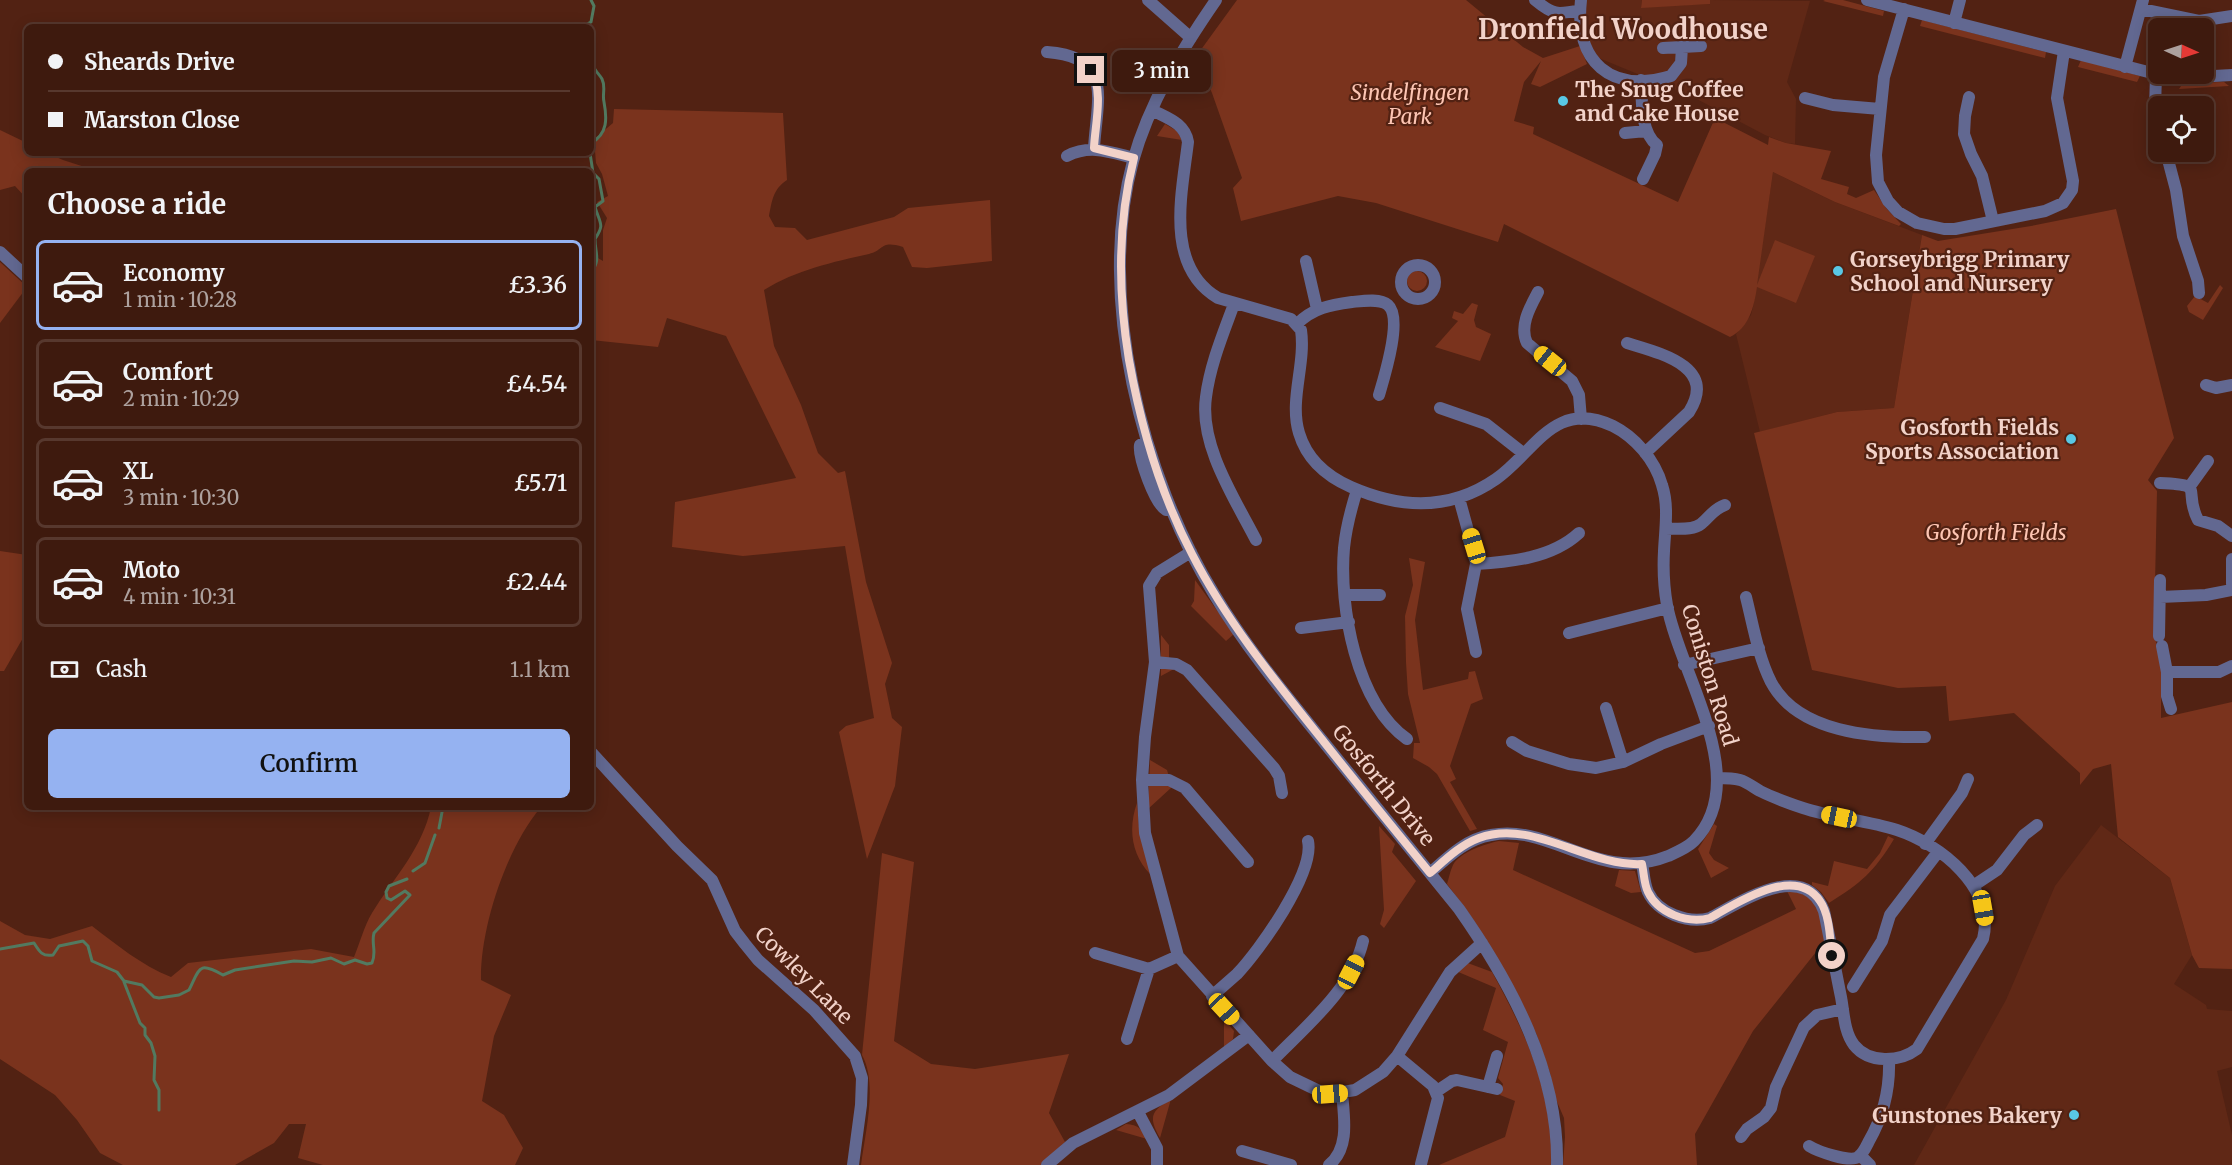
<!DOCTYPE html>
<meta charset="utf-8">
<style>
body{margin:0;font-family:Merriweather,serif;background:#49271c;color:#f1f3f6;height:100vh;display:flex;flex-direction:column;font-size:22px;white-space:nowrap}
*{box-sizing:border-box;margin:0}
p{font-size:20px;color:#ada19e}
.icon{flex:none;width:33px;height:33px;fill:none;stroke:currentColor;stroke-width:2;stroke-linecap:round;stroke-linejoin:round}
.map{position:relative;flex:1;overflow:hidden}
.panel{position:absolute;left:24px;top:168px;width:570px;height:642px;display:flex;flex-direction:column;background:#3e1a0e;border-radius:9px;box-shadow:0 3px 15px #0003,0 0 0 2px #57382e}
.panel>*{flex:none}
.top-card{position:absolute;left:24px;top:24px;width:570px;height:132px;border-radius:9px;box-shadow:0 3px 15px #0003,0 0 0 2px #57382e;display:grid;align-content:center;height:132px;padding:0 24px;background:#3e1a0e}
.needle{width:39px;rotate:93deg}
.fabs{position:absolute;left:2148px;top:18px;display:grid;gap:12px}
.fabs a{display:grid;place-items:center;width:66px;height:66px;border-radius:9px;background:#3e1a0e;box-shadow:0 3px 15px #0003,0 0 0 2px #57382e;font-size:30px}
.end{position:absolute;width:27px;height:27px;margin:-14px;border:8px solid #f2d2c9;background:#111;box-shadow:0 0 0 3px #111}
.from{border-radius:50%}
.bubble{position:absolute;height:42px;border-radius:9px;background:#3e1a0e;box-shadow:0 3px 15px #0003,0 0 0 2px #57382e;font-size:20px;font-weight:600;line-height:42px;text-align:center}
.car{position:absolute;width:18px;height:36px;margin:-18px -9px;border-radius:8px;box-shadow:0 0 4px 2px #0007;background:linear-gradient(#f5c518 24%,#345 0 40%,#f5c518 0 76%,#345 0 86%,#f5c518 0)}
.top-card b{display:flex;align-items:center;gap:21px;height:57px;font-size:22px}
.top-card b+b{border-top:2px solid #57382e}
.top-card i{width:15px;height:15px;background:#f1f3f6}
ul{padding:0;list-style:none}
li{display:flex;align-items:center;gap:18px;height:90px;margin:0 12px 9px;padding:0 12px;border:3px solid #57382e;border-radius:9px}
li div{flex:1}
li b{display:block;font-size:22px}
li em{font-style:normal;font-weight:600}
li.selected{border-color:#95b2f1}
li>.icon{width:54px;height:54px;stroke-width:1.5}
h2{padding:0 24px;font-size:27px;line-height:72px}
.pay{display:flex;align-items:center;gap:15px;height:66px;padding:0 24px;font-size:22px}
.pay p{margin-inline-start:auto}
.cta{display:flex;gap:12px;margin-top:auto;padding:12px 24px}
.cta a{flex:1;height:69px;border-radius:9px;background:#95b2f1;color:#111;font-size:24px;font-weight:600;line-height:69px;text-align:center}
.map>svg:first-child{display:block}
.built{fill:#602816}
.green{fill:#7a331d}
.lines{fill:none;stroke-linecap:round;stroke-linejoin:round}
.stream{stroke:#527a60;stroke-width:3}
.minor{stroke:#626891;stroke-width:12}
.route{stroke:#f2d2c9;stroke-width:8}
.poi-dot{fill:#59c8e5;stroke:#522213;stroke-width:2}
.labels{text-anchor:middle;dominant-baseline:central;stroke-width:4.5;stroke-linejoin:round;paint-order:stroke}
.poi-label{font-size:21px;font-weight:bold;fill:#f2d2c9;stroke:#522213;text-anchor:start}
.park-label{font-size:21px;font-style:italic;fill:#fdc5b3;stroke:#522213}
.street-label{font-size:21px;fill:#f2d2c9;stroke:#522213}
.district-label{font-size:27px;font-weight:bold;fill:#f2d2c9;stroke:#522213}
</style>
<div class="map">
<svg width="2232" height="1165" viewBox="0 0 2232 1165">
<rect width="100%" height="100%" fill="#522213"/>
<path class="built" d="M 1584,0 L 1642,0 L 1641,7 L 1710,4 L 1710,0 L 1810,1 L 1787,82 L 1796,99 L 1795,144 L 1786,143 L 1765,135 L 1691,96 L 1594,56 L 1586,35 Z
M 1773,172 L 1835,202 L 1922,235 L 1894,408 L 1837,412 L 1760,432 L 1736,334 L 1751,315 L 1753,307 Z
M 2101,825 L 2170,878 L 2192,955 L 2174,984 L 2206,1005 L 2207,1009 L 2232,1011 L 2232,1067 L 2217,1071 L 2232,1135 L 2232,1165 L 1914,1165 L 2006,1000 L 2055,886 Z"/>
<path class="green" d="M 1237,0 L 1466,0 L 1523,47 L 1543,58 L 1580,46 L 1587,64 L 1540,87 L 1531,84 L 1541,61 L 1524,82 L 1514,121 L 1534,127 L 1533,134 L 1678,202 L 1715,118 L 1768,145 L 1769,137 L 1786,143 L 1831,151 L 1821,179 L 1849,187 L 1847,194 L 1856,198 L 1874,190 L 1886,208 L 1901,224 L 1899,226 L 1835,202 L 1773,172 L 1757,285 L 1775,240 L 1815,256 L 1796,303 L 1757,287 C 1754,307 1749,328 1730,337 L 1504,224 L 1498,242 L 1376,203 L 1338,196 L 1241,221 L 1233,188 L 1242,178 L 1212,93 L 1197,60 L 1200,51 Z
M 1642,0 L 1710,0 L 1710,4 L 1641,8 Z
M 1825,0 L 1843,0 L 1884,11 L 1883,16 L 1823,1 Z
M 1922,20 L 2046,52 L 2045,58 L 1920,26 Z
M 2081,60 L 2140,76 L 2137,82 L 2078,67 Z
M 2224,82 L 2229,86 L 2179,89 L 2183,83 Z
M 614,109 L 783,113 L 787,180 C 773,189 772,201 769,216 L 775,227 L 795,228 L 807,240 L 894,217 L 908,208 L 990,200 L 992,261 L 927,268 L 912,267 L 903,247 C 880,240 885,250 869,254 C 833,262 796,270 764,290 L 774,346 L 801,405 L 818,453 L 838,473 L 845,471 L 866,582 L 892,663 L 885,684 L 892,718 L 902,727 L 895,786 L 867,859 L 839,732 L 846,726 L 874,718 L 845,546 L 743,556 L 672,547 L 675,502 L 796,478 L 726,336 L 667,318 L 658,347 L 591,340 L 591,254 L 603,261 L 603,230 L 607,218 L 597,202 L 608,196 L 602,174 L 596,163 L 594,139 L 613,123 Z
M 1165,124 L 1177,131 L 1182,140 L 1157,136 Z
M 0,130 L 27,143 L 27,153 L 47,153 L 63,160 L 97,171 L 27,171 L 27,199 L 15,186 L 0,190 Z
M 2116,209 L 2174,438 L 2148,480 L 2157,491 L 2154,631 L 2161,668 L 2161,718 L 2232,702 L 2232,969 L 2199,968 L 2192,955 L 2170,878 L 2118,837 L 2111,764 L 2093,769 L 2080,785 L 2080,773 L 2014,713 L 1949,721 L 1946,686 L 1898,688 L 1812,670 L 1754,433 L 1837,412 L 1894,408 L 1922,235 L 1938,241 L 2031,226 Z
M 0,262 L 27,287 L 0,323 Z
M1407 281a10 10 0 1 1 20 0a10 10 0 1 1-20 0Z
M 2220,285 L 2223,288 L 2203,320 L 2189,312 L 2187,306 L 2195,296 L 2208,303 Z
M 1472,303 L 1478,305 L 1474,320 L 1476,327 L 1491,334 L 1480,361 L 1435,347 L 1458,321 L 1452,318 L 1454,311 L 1463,314 Z
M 0,551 L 27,555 L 27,631 L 4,671 L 0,671 Z
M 1409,558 L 1425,562 L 1415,620 L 1423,690 L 1468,679 L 1469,672 L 1475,671 L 1483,699 L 1471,704 L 1450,766 L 1456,779 L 1450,782 L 1477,829 L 1470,831 L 1437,774 L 1429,767 L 1413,758 L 1414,743 L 1420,743 L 1408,694 L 1406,662 L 1405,616 L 1413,585 Z
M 1195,580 L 1234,634 L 1226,641 L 1191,606 L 1194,601 Z
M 1161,635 L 1169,645 L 1169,657 L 1174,669 L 1161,676 Z
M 1150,760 L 1167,770 L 1172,787 L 1148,809 Z
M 1137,803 L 1139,826 L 1151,875 C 1131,855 1128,828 1137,803 Z
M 431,807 L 541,807 C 507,847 480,927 481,980 L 511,995 L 494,1036 L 482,1101 L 504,1115 L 523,1148 L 515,1165 L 323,1165 L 298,1158 L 306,1124 L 289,1124 L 274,1143 L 235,1165 L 123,1165 L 100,1153 L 77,1120 L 55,1095 L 0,1059 L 0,921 L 25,935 L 50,939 L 92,926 C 117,945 141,965 171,977 L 188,963 L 311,949 L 354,957 C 360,943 364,926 372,913 C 393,879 423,848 431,807 Z
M 1714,824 L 1717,826 L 1709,853 L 1714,860 L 1729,868 L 1711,878 L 1698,849 Z
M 1379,826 L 1395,844 L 1392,852 L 1416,881 L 1384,928 L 1380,924 L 1384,910 Z
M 1888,836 L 1894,839 C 1874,872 1861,883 1829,903 L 1821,892 L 1812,885 L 1812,882 L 1828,886 L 1834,861 L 1867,869 L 1880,853 Z
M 1499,841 L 1519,843 L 1513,870 L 1695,953 L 1709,951 L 1796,909 L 1787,891 C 1824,892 1823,927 1829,956 L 1816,952 L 1753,1031 L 1695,1134 L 1697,1165 L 1563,1165 L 1565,1137 L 1564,1118 L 1555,1097 L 1550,1073 L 1536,1033 L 1473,919 L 1447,884 C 1449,878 1450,871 1453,865 C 1460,852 1485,844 1499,841 Z
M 882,853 L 914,862 L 894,1041 L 931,1064 L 975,1069 L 1069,1054 L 1049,1113 L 1065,1142 L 1041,1165 L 861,1165 C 865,1133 878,1084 862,1055 Z
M 1619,870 L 1635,871 L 1641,892 L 1631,893 L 1615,886 Z
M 1465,962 L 1492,972 C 1527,1036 1552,1090 1552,1165 L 1439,1165 L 1505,1137 L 1515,1101 L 1500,1095 L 1503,1084 L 1498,1078 L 1508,1042 L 1483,1030 L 1496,988 L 1456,971 Z
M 1224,1019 L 1234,1031 L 1233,1039 L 1224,1049 Z
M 1171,1099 L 1160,1138 C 1148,1117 1151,1111 1171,1099 Z
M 1126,1124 C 1139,1125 1141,1129 1147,1139 L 1116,1130 Z"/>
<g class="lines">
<path class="stream" d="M 581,27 L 591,22 L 594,6 L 591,0
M 591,44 C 592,50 592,62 594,67 C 595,71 600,75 602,79 C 606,87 602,94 604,102 C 607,118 608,134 591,143
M 590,153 L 593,173 L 599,179 L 603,201 L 595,207 C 600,224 605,224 595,239 C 595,253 601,260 591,272
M 439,828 L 443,807
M 413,871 L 425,863 L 435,835
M 0,949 L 34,943 C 39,951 42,957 53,955 L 59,946 L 83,941 L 88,946 L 92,961 L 117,972 L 124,981 L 142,985 L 154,997 L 159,998 L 179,995 L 189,990 C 200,968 198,961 223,975 L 235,970 L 294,961 L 312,962 L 331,958 L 344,964 L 355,960 L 367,964 L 372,963 C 377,952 371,944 374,933 L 410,895 L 405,891 L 391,900 L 387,898 L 386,892 L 389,886 L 407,879
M 124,982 L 140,1023 L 145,1028 L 145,1035 L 151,1043 L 155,1056 L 154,1080 L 159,1090 L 159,1110"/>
<path class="minor" d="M 1148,0 L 1191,38
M 1216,0 C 1182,49 1149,103 1133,161 C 1096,297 1142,476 1214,594 C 1245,646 1284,693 1322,740 C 1368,796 1413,853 1459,909 C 1511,983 1559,1072 1557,1165
M 1535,0 C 1553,15 1557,15 1580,10
M 1581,0 C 1574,62 1611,94 1671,76 L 1681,63 L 1682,47
M 1867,0 L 2156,74 L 2196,77 L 2232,75
M 1904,9 L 1884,77 L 1876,155 L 1878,182 L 1888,201 L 1898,212 L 1917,223 L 1944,229 L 1955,229 L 2045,211 L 2063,203 L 2072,190 L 2073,181 L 2057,98 L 2064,51
M 2141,9 L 2199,21 L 2232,16
M 1954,23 L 1960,0
M 1663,48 L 1701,46
M 1047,52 C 1114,57 1097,98 1094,148
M 2125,67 L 2143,0
M 2156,74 L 2155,109 L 2158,129
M 1641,80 C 1642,100 1640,132 1657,145 L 1655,154 L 1643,179
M 1969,97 L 1965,116 L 1964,134 L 1971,154 L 1982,176 L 1993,221
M 1805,98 L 1833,105 L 1880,109
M 1152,110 C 1167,118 1185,123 1188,142 C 1182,193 1164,266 1218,298 L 1291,319 L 1301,330 C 1306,364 1289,400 1299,433 C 1307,460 1326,476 1351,487 C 1401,509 1450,511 1496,479 C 1534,453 1554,398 1613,426 C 1635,437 1655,460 1662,485 C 1669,506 1665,529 1664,551 C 1663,569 1664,588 1667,605 C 1679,673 1754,780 1694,841 C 1687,848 1677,852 1668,856 C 1598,884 1552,823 1491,835 C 1466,839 1448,857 1430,873
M 1625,133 L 1646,131
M 2166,152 L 2176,190 L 2183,236 L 2198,281 L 2199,293
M 1067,156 C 1090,144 1110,152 1134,158
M 0,252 L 27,277
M 1306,261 L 1317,309
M1401 282a17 17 0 1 1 34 0a17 17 0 1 1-34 0Z
M 1538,292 C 1530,307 1519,326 1527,343 L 1572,381 L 1579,395 L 1581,419
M 1234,304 C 1223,334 1210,365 1206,397 C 1199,445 1235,499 1256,540
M 1297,324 C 1313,308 1330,305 1352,302 C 1362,301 1380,298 1388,305 C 1403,318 1384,378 1379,395
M 1627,343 C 1659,353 1718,366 1689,412 L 1645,453
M 2206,385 L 2216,388 L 2232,385
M 1440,408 L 1486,424 L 1523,453
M 1147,441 L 1140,445 C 1138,457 1155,504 1166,510 L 1171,509
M 2160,483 C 2208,485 2182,489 2198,520 L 2218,526 L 2232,536
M 2190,486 L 2208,461
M 1357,490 C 1351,509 1346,528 1344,548 C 1339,607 1356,703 1407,739
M 1459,498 L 1475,556 L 1476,564 L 1467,609 L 1476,652
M 1666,529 C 1677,528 1692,531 1701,524 C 1710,517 1713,509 1725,505
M 1191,552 L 1157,573 L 1149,586 L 1155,662 L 1145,737 L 1142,780 L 1145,833 L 1178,956 L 1272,1061 L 1290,1077 L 1319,1091 L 1331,1094 L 1355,1090 L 1383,1072 L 1397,1056 L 1450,972 L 1482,943
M 2232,559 L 2232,584
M 1476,564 C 1511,562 1552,558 1579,533
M 1345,595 L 1380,595
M 1746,597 C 1753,625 1758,656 1771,682 C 1798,733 1873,738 1925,737
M 2160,597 L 2206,595 L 2232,590
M 1301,628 L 1349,622
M 1569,633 L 1668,608
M 2159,636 L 2160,580
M 2162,646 L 2167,672 L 2167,696 L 2171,709
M 1155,662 L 1176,664 L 1187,670 L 1274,768 L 1279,776 L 1282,793
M 1684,665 L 1759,648
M 2167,672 L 2219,672 L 2232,666
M 1606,708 L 1623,762
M 1512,742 L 1527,751 L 1569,764 L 1596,768 L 1623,762 L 1661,744 L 1709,726
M 591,752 L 677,846 L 712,880 L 735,931 L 745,944 L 758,960 L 814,1010 L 855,1056 L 862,1078 L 861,1105 L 853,1165
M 1142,780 L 1169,780 L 1185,788 L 1248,862
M 1925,844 L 1962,793 L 1968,779
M 1642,863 C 1644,873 1644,883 1648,892 C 1658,913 1688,924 1710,918 C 1741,902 1804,859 1824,911 C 1830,939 1835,968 1841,997 C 1844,1013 1844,1032 1854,1045 C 1869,1064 1900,1062 1917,1049 L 1983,939 C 1996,888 1940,844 1897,830 C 1866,820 1833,818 1803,808 C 1788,803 1774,798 1760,791 C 1753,787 1747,782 1740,780 C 1733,778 1724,778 1717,778
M 1973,886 L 1997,870 L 2024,835 L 2037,825
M 1095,953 L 1149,969 L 1178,956
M 1853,987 L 1882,941 L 1890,915 L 1938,852
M 1212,996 C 1220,989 1229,981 1237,974 C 1259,951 1315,873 1308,841
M 1127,1039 L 1149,969
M 1397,1056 L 1433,1086 L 1438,1098 L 1421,1164
M 1272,1061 C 1306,1026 1352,989 1363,941
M 1488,1087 L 1497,1056
M 1437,1091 L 1452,1081 L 1457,1080 L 1497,1089
M 1138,1112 L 1157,1148 L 1157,1165
M 1741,1137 L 1747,1129 L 1764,1117 L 1771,1108 L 1776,1087 L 1804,1027 L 1817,1015 L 1843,1009
M 1809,1146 C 1817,1151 1850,1163 1858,1157 C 1863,1154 1866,1147 1869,1141 C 1884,1115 1890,1090 1889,1060
M 1242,1151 L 1291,1165
M 1860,1155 L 1870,1165
M 1047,1165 L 1073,1143 L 1169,1095 L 1249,1035
M 1329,1165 C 1350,1148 1344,1117 1342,1093"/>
</g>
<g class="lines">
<path class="route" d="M 1091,70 C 1104,92 1095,124 1094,148 L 1134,158 C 1117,225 1118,293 1129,360 C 1141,427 1160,493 1192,554 C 1227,622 1276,682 1324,742 C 1359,786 1394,829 1430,873 C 1445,860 1460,845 1479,838 C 1532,818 1588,867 1642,864 C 1644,873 1644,884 1648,892 C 1658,913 1687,924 1710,918 C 1737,903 1795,864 1820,901 C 1830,915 1830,940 1832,956"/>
</g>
<g class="poi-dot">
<circle cx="1563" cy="101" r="6"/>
<circle cx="1838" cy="271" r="6"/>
<circle cx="2071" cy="439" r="6"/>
<circle cx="2074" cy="1115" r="6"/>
</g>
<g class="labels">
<g class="poi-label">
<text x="1575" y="89">The Snug Coffee<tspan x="1575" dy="24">and Cake House</tspan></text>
<text x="1850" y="259">Gorseybrigg Primary<tspan x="1850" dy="24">School and Nursery</tspan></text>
<text x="2059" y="427" text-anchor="end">Gosforth Fields<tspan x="2059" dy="24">Sports Association</tspan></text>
<text x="2062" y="1115" text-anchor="end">Gunstones Bakery</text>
</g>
<g class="park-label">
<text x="1410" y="92">Sindelfingen<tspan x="1410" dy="24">Park</tspan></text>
<text x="1996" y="532">Gosforth Fields</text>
</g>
<g class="street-label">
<text transform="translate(1710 675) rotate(73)">Coniston Road</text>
<text transform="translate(1384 785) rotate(51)">Gosforth Drive</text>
<text transform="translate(804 975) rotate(45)">Cowley Lane</text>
</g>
<g class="district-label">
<text x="1623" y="29">Dronfield Woodhouse</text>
</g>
</g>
</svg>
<div class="fabs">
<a><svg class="needle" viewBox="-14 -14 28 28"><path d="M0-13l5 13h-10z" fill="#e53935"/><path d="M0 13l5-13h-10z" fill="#ada19e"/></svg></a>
<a><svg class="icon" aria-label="locate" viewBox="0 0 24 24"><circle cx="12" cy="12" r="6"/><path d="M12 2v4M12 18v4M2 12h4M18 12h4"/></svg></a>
</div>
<i class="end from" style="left:1832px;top:956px"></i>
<i class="end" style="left:1091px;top:70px"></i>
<div class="bubble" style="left:1112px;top:50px;width:99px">3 min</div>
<i class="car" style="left:1550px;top:361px;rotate:309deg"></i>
<i class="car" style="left:1474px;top:546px;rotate:343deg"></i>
<i class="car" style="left:1839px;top:817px;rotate:282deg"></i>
<i class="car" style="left:1983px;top:908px;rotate:170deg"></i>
<i class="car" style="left:1351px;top:972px;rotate:27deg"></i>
<i class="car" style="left:1224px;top:1009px;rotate:137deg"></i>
<i class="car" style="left:1330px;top:1094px;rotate:86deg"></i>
<div class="top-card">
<b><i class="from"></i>Sheards Drive</b>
<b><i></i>Marston Close</b>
</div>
<section class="panel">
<h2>Choose a ride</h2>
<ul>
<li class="selected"><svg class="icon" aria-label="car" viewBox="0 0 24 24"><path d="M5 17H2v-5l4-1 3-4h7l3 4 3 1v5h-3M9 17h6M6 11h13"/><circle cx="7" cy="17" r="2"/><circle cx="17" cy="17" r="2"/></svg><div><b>Economy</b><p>1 min · 10:28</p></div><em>£3.36</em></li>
<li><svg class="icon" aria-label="car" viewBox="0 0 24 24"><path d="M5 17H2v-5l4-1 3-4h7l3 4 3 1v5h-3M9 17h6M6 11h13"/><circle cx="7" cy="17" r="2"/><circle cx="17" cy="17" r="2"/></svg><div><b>Comfort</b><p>2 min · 10:29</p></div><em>£4.54</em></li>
<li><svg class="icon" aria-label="car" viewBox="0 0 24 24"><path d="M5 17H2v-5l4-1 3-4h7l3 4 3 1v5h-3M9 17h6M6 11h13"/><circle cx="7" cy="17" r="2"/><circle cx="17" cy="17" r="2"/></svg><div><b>XL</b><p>3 min · 10:30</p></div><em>£5.71</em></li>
<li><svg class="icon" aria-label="car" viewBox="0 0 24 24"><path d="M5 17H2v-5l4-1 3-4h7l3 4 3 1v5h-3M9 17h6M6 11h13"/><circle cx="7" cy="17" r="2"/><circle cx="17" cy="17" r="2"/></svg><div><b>Moto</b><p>4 min · 10:31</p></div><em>£2.44</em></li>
</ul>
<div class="pay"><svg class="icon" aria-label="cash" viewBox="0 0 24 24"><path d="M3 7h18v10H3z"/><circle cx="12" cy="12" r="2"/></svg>Cash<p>1.1 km</p></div>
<div class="cta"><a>Confirm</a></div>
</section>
</div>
